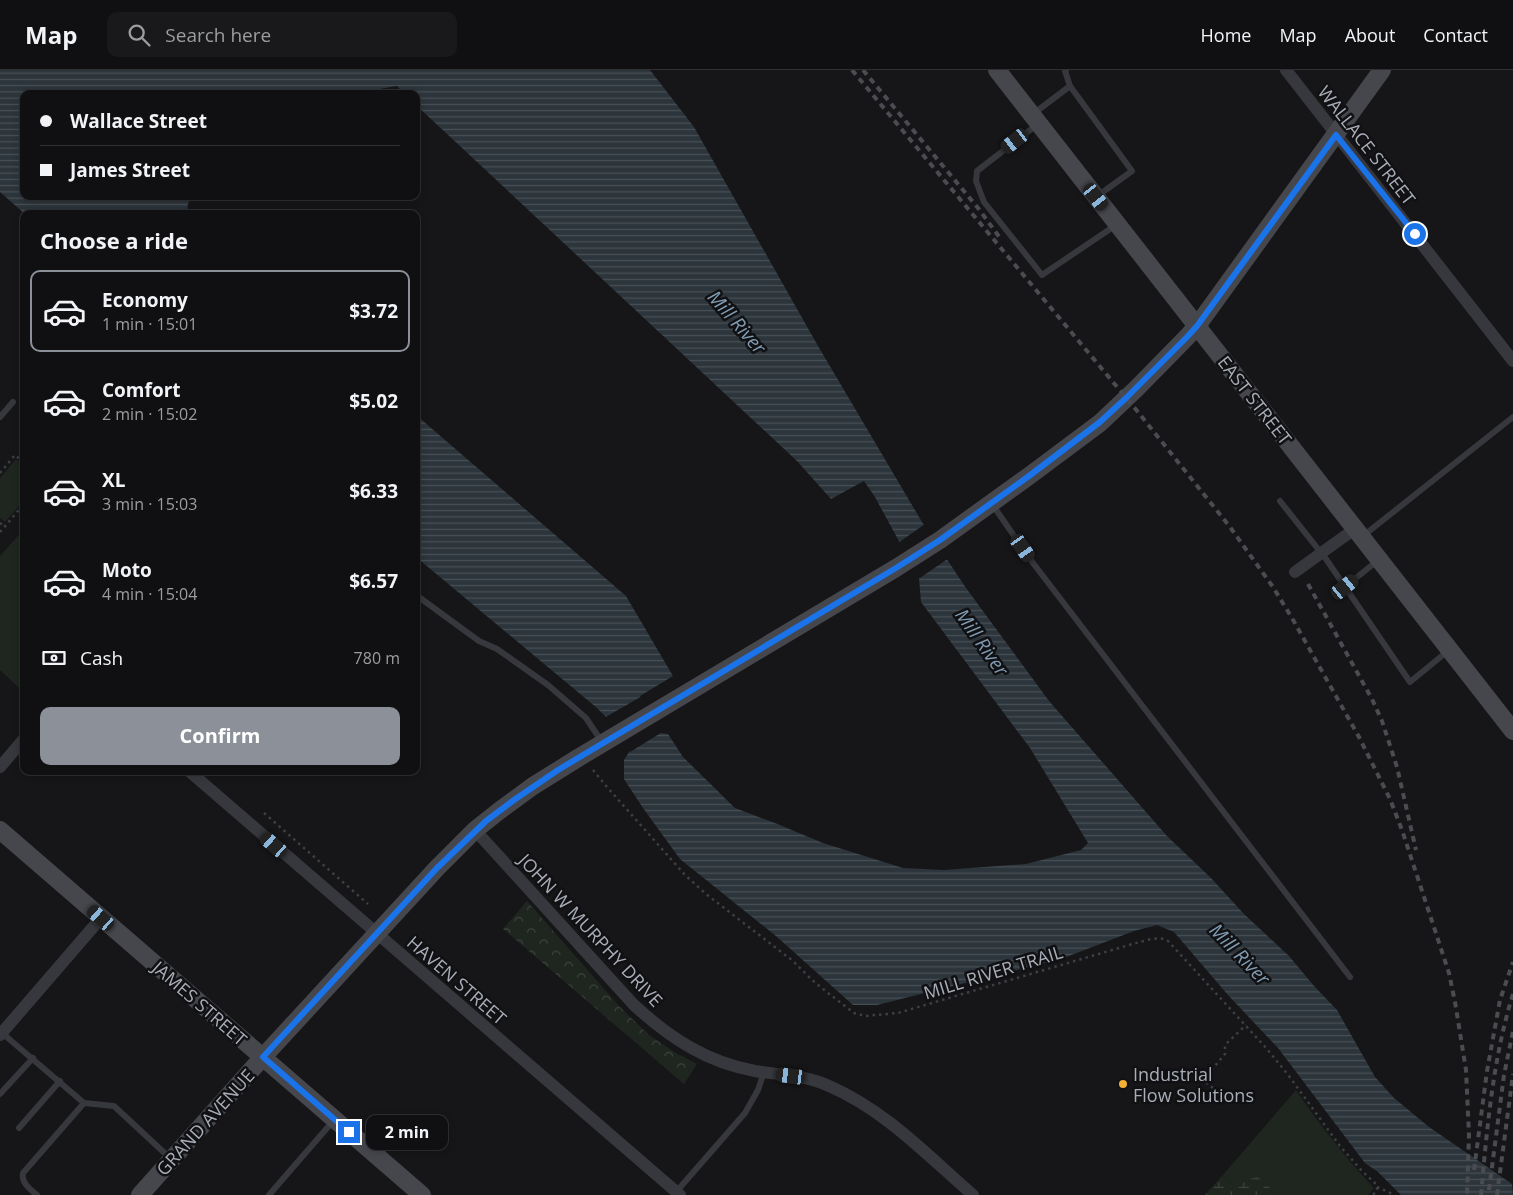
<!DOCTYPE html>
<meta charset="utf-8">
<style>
body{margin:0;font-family:"Open Sans",sans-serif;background:#19191b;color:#f1f3f6;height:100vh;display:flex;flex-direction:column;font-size:19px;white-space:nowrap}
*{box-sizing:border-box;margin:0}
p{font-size:16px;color:#9c9d9f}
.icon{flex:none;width:28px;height:28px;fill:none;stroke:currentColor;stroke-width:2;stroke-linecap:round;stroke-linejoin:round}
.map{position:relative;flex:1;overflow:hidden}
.details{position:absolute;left:20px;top:140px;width:400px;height:565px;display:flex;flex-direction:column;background:#101012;border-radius:10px;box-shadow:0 2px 8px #0003,0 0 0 1px #303032}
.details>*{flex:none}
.hud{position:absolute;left:20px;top:20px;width:400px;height:110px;border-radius:10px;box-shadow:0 2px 8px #0003,0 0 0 1px #303032;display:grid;align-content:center;height:110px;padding:0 20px;background:#101012}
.end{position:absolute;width:22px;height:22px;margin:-11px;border:6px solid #1a73e8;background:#fff;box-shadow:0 0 0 2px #fff}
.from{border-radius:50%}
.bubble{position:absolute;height:35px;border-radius:10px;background:#101012;box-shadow:0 2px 8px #0003,0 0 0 1px #303032;font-size:16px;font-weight:700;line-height:35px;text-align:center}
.car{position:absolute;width:15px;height:30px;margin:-15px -8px;border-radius:6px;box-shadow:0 0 4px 1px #0007;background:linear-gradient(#222 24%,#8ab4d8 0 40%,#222 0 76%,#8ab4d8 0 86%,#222 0)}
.hud b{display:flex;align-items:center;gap:18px;height:48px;font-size:19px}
.hud b+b{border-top:1px solid #303032}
.hud i{width:12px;height:12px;background:#f1f3f6}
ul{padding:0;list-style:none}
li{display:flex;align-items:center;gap:15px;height:82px;margin:0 10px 8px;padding:0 10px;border:2px solid transparent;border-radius:10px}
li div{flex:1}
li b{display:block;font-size:19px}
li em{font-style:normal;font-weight:700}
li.current{border-color:#8c9099}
li>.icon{width:45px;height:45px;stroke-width:1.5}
h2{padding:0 20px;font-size:22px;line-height:60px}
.pay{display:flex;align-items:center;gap:12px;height:55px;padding:0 20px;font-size:19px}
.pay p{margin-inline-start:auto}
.cta{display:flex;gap:10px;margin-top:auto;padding:10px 20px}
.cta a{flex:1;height:58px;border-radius:10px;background:#8c9099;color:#fff;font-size:20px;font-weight:700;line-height:58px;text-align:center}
header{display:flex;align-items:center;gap:30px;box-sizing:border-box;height:70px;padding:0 25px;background:#101012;border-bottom:1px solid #303032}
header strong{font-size:24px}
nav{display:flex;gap:28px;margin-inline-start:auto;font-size:18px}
.search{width:350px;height:45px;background:#19191b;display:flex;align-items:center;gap:12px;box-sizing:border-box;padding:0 18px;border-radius:10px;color:#9c9d9f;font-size:19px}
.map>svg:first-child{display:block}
.grass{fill:#1e261f}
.forest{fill:url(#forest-crowns)}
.wetland{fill:url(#wetland-marsh)}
.water{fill:url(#water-rules)}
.pier{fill:#161618}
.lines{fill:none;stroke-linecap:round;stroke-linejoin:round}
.path{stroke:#3d3f44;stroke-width:2.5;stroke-dasharray:2.5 4;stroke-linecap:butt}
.lane{stroke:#37383d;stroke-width:6}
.street{stroke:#37383d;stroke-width:12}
.secondary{stroke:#45474d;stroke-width:18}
.rail{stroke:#4a4c52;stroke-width:4;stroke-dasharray:6 5;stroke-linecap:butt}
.route{stroke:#1a73e8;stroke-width:6}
.poi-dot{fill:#f2b134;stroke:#111113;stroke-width:2}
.labels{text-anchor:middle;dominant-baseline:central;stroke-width:5;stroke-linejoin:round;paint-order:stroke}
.street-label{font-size:18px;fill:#a8adb8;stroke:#111113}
.poi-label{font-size:18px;fill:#a8adb8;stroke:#111113;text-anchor:start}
.water-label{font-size:19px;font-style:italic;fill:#7f9bb3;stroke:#111113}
</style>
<header>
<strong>Map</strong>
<div class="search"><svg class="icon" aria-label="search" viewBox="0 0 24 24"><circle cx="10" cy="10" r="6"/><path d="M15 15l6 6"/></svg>Search here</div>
<nav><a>Home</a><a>Map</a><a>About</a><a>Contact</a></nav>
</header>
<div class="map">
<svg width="1513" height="1125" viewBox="0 0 1513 1125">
<defs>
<pattern id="forest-crowns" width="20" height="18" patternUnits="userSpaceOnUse" patternTransform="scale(1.25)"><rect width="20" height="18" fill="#1e261f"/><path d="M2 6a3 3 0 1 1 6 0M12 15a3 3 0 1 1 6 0" fill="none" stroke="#3c433d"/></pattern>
<pattern id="wetland-marsh" width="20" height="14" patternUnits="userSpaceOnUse" patternTransform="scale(1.25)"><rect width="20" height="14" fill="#1e261f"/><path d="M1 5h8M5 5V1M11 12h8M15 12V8" fill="none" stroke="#3c433d"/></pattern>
<pattern id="water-rules" width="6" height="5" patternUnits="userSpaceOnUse" patternTransform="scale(1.25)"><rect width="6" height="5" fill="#2c353c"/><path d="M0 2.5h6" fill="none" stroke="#485056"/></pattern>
</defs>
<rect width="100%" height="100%" fill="#161618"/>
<path class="grass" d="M 16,389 L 24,396 L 24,431 L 5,452 L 0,448 L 0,408 Z
M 24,459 L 24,615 L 20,619 L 0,600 L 0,486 Z
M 1296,1020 C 1320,1055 1345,1087 1374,1118 L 1368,1125 L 1274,1125 L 1271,1119 L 1234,1116 L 1222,1106 Z"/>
<path class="forest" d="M 527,831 L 620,937 L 649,965 L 676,983 L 697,994 L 684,1014 L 503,859 Z"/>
<path class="wetland" d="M 1222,1106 L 1234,1116 L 1242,1110 L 1258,1107 L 1271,1119 L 1274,1125 L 1205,1125 Z"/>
<path class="water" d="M 0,0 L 650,0 L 694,57 L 818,276 L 922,452 L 966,518 L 1049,631 L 1167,766 L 1211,808 L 1244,844 L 1289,886 L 1314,916 L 1337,940 L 1375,1007 L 1394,1028 L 1429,1057 L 1512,1114 L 1513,1125 L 1401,1125 L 1378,1102 L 1365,1093 L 1278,978 L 1228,925 L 1174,862 L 1157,855 L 1134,861 L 1061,889 L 877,935 L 853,935 L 776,866 L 680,789 L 643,738 L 624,709 L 624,690 L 631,679 L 606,647 L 597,638 L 416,487 L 416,345 L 626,526 L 673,606 L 640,626 L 661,663 L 668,664 L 683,687 L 735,738 L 775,753 L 823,773 L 903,798 L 944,800 L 1026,794 L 1081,780 L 1088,773 L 1030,678 L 921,532 L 919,508 L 875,427 L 864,411 L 831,429 L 797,391 L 416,35 L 416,24 L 405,24 L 397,16 L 350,24 L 24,24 L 24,126 L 193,126 C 188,131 186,137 189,144 L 25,144 L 0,122 Z"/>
<path class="pier" d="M 925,454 L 949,488 L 917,510 L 898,473 Z
M 644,625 L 643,627 L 663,661 L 664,661 L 630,682 L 604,648 Z"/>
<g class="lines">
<path class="path" d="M 0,403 L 15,385 L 24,393
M 0,453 L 5,457
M 0,462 L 24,434
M 593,700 L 607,717 L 685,805 L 706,824 L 793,891 L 812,910 L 828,923 L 854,943 L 865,946 L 898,943 L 1136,873 C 1146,871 1158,865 1168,871 L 1267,979 L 1289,1006 L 1340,1076 L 1362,1101 L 1377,1115 L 1377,1120 L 1373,1125
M 264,743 L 368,834
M 1196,1004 L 1214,1019
M 1203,1010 L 1225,984 L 1225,977 L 1226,974 L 1246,955
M 1377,1117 L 1395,1125"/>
<path class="lane" d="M 1066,0 L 1065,1 L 1070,16 L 1132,101 L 1096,127
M 1033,44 L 1070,16
M 1038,54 L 977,101 L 976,111 L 984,132 L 1042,205 L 1116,155
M 0,347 L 13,332
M 1280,431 L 1326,489 L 1410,612 L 1449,580
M 992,434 L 1033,493 L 1350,907
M 1363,466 L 1513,347
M 1345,517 L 1377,491
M 416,525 L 479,571 L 497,579 L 548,615 L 586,648 L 602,672
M 2,963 L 84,1033
M 0,1024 L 33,988
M 19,1058 L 60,1011
M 676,1122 L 745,1043 L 758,1020 L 764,1002
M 37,1125 C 30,1119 21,1113 23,1103 L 84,1033 L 114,1036 L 171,1089
M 269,1125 L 334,1050"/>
<path class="street" d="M 1286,0 L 1513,291
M 1295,502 L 1356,458
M 0,697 L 24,669
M 189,701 L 680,1125
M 475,760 L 634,935 C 670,968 706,992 755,1001 C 780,1005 806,1005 829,1016 C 885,1040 928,1086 973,1125
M 0,965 L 101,848"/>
<path class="secondary" d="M 997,0 L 1513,661
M 0,760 L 422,1125
M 140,1125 L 263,987 L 437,798 L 475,760 L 499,741 L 533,716 L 578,688 L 896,498 L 940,470 L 1029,406 L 1100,353 L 1136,319 L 1187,267 L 1197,256 L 1382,0"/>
<path class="rail" d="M 852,0 L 1138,342 L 1230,457 L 1273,517 L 1292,548 L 1359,667 L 1390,729 L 1402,760 L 1449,903 L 1455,932 L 1466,1000 L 1469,1065 L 1467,1125
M 863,0 L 978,138 L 1000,168
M 1308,514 L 1372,629 L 1382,651 L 1397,697 L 1416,780
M 1474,1100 L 1487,1001 L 1500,930 L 1513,892
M 1489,1120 L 1504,1005 L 1513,961
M 1481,1125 C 1487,1058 1493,988 1513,924
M 1497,1125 L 1513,1004"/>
</g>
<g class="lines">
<path class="route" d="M 349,1062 L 263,987 L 437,798 L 486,751 L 514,730 L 558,700 L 896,498 L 940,470 L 1029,406 L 1100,352 L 1126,328 L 1187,267 L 1197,256 L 1336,65 L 1415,164"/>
</g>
<circle class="poi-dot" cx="1123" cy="1014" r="5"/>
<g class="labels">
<g class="street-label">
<text transform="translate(1367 75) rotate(52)">WALLACE STREET</text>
<text transform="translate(1255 330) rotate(52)">EAST STREET</text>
<text transform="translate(591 860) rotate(47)">JOHN W MURPHY DRIVE</text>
<text transform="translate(993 902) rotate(-17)">MILL RIVER TRAIL</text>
<text transform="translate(457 910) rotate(41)">HAVEN STREET</text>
<text transform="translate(200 933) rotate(41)">JAMES STREET</text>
<text transform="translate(205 1052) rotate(-48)">GRAND AVENUE</text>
</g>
<g class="poi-label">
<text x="1133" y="1004">Industrial<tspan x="1133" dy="21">Flow Solutions</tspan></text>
</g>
<g class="water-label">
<text transform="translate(737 252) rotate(49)">Mill River</text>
<text transform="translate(982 572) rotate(55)">Mill River</text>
<text transform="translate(1240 884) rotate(46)">Mill River</text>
</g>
</g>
</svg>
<i class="end from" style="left:1415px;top:164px"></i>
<i class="end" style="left:349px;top:1062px"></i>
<div class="bubble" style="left:366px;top:1045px;width:82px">2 min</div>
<i class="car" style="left:1015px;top:71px;rotate:232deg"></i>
<i class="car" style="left:1096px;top:127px;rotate:142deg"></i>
<i class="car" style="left:1023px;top:478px;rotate:145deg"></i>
<i class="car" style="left:1345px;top:517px;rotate:51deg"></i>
<i class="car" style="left:274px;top:775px;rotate:311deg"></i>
<i class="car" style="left:101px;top:848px;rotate:311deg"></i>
<i class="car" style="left:791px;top:1006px;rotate:277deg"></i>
<div class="hud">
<b><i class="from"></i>Wallace Street</b>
<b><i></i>James Street</b>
</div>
<section class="details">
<h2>Choose a ride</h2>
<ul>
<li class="current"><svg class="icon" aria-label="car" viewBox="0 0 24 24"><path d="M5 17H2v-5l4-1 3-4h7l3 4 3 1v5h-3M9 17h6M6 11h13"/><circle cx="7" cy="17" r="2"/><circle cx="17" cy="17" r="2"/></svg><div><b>Economy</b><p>1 min · 15:01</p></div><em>$3.72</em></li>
<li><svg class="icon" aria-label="car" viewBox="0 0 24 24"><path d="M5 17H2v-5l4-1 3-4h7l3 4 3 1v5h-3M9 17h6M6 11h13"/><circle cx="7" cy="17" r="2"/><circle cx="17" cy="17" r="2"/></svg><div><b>Comfort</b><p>2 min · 15:02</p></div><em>$5.02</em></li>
<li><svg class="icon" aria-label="car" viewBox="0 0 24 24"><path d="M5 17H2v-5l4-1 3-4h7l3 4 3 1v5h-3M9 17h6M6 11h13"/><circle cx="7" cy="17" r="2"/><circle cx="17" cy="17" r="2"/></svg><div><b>XL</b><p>3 min · 15:03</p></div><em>$6.33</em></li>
<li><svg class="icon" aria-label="car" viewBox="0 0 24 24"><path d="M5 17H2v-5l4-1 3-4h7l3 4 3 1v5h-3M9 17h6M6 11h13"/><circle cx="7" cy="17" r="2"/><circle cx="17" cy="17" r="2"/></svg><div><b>Moto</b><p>4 min · 15:04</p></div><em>$6.57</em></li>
</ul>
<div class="pay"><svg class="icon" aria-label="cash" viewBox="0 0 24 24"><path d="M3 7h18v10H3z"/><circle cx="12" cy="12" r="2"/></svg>Cash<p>780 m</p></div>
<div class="cta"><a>Confirm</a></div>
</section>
</div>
